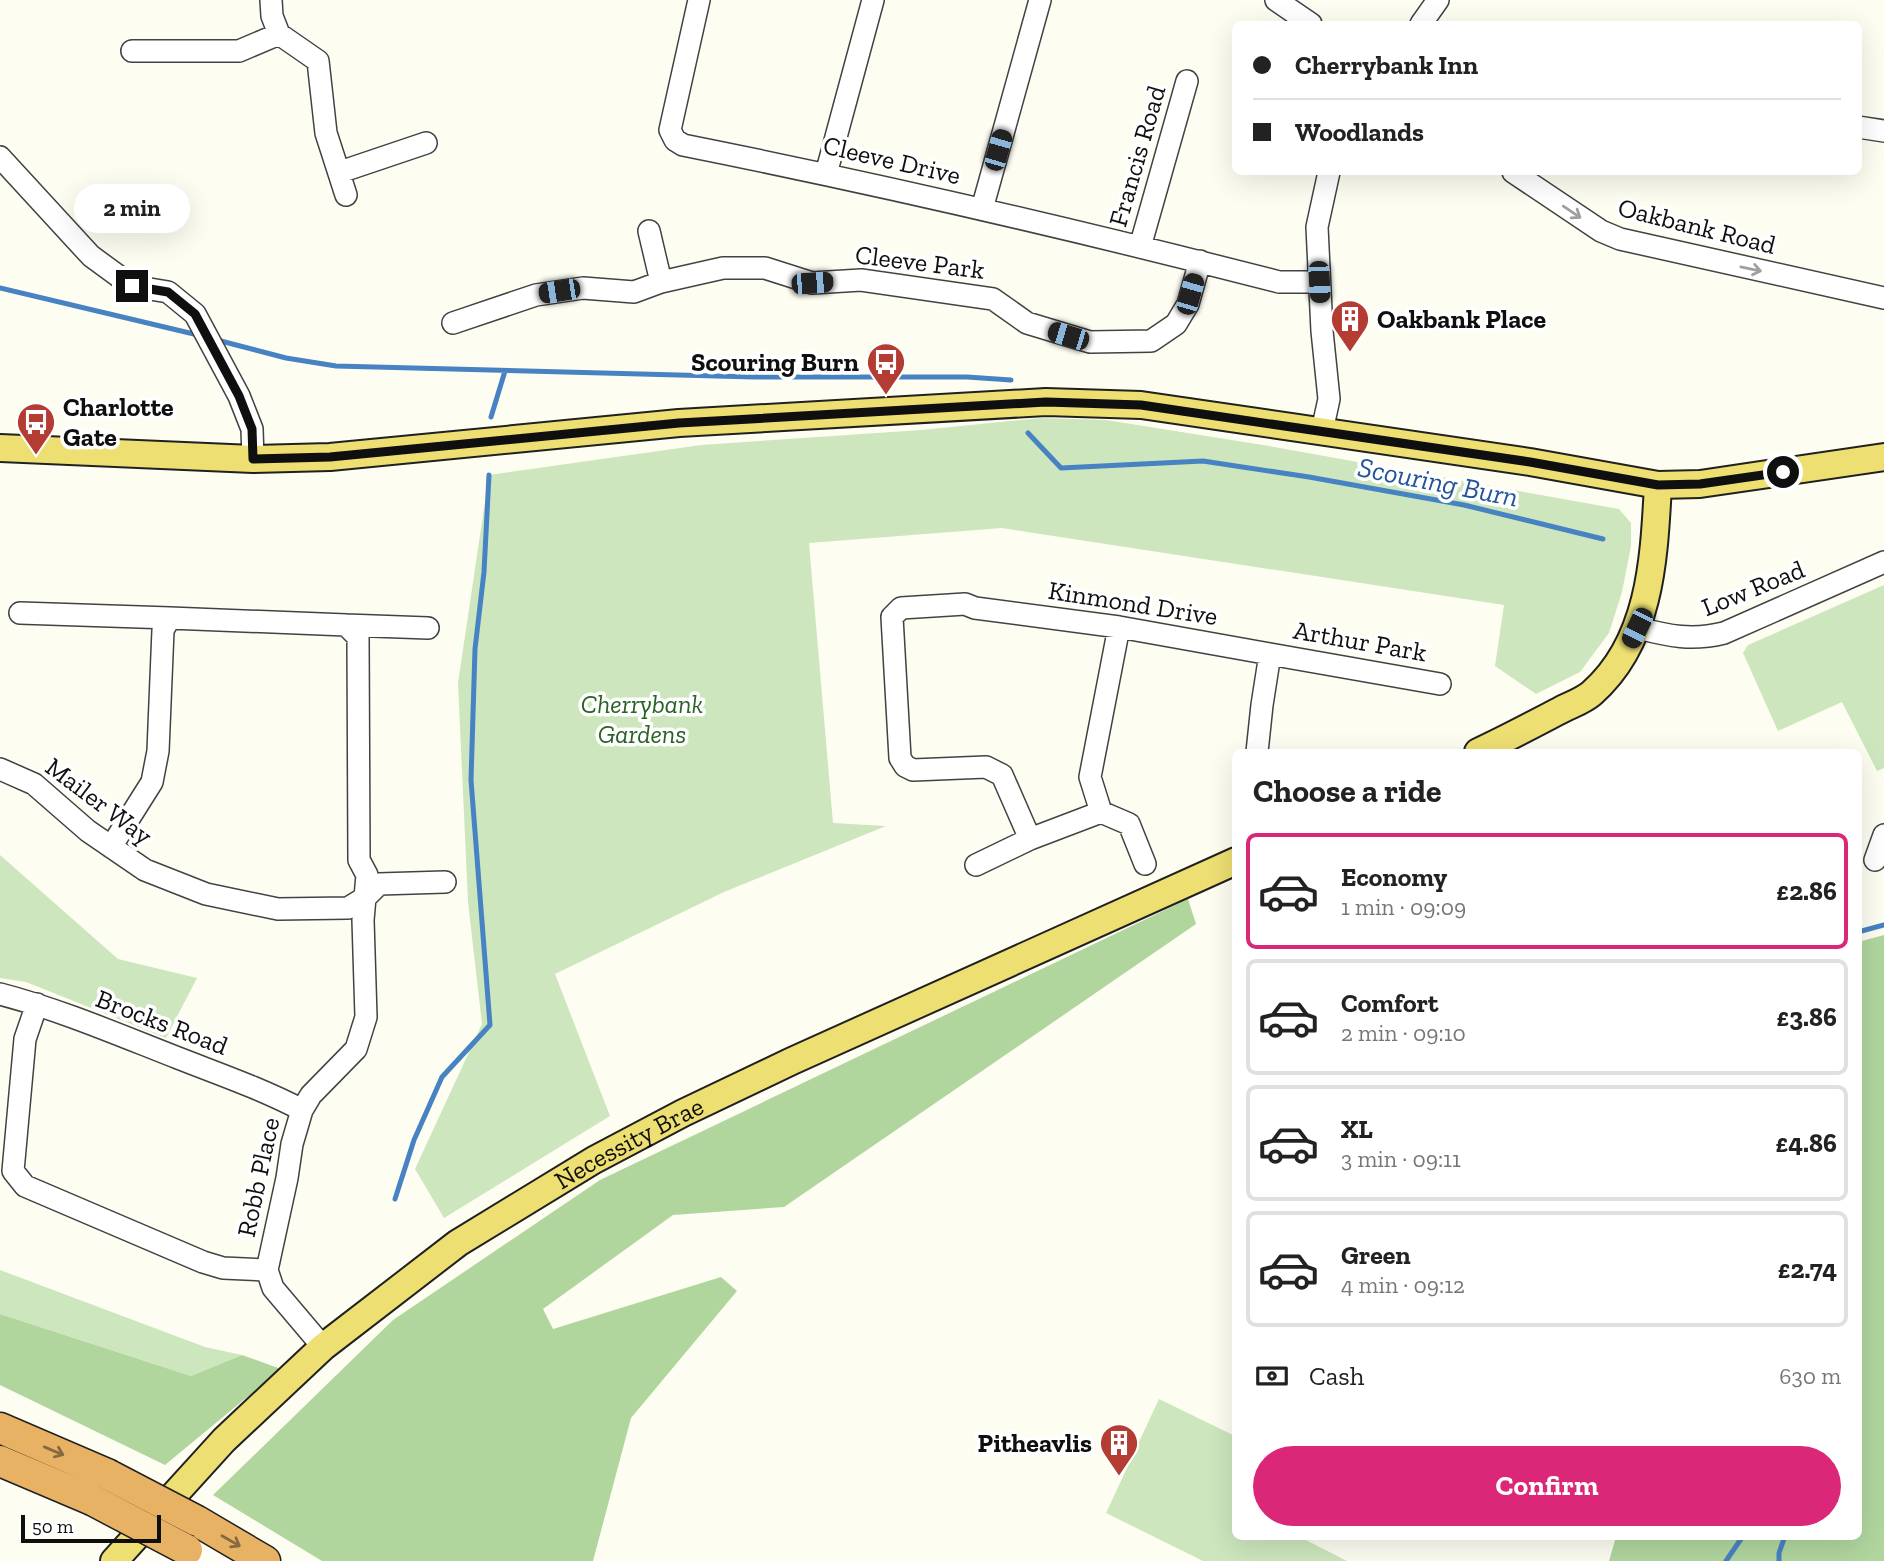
<!DOCTYPE html>
<meta charset="utf-8">
<style>
body{margin:0;font-family:"Zilla Slab",serif;background:#f2f2f2;color:#222;height:100vh;display:flex;flex-direction:column;font-size:26px;white-space:nowrap}
*{box-sizing:border-box;margin:0}
p{font-size:23px;color:#767676}
.icon{flex:none;width:38px;height:38px;fill:none;stroke:currentColor;stroke-width:2;stroke-linecap:round;stroke-linejoin:round}
.map{position:relative;flex:1;overflow:hidden}
.drawer{position:absolute;left:1232px;top:749px;width:630px;height:791px;display:flex;flex-direction:column;background:#fff;border-radius:10px;box-shadow:0 7px 28px #0002}
.drawer>*{flex:none}
.guide{position:absolute;left:1232px;top:21px;width:630px;height:154px;border-radius:10px;box-shadow:0 7px 28px #0002;display:grid;align-content:center;height:154px;padding:0 21px;background:#fff}
.scale{position:absolute;left:21px;bottom:18px;width:140px;box-sizing:border-box;padding-left:7px;border:4px solid #0f0f0f;border-top:0;font-size:19px;line-height:24px;white-space:nowrap;color:#0f0f0f;-webkit-text-stroke:5px #fff;paint-order:stroke}
.end{position:absolute;width:32px;height:32px;margin:-16px;border:9px solid #0f0f0f;background:#fff;box-shadow:0 0 0 4px #fff}
.from{border-radius:50%}
.bubble{position:absolute;height:49px;border-radius:24px;background:#fff;box-shadow:0 7px 28px #0002;font-size:23px;font-weight:700;line-height:49px;text-align:center}
.car{position:absolute;width:21px;height:42px;margin:-21px -10px;border-radius:9px;box-shadow:0 0 5px 2px #0007;background:linear-gradient(#222 24%,#8ab4d8 0 40%,#222 0 76%,#8ab4d8 0 86%,#222 0)}
.guide b{display:flex;align-items:center;gap:24px;height:66px;font-size:26px}
.guide b+b{border-top:2px solid #e0e0e0}
.guide i{width:18px;height:18px;background:#222}
ul{padding:0;list-style:none}
li{display:flex;align-items:center;gap:21px;height:116px;margin:0 14px 10px;padding:0 7px;border:4px solid #e0e0e0;border-radius:10px}
li div{flex:1}
li b{display:block;font-size:26px}
li em{font-style:normal;font-weight:700}
li.selected{border-color:#db2777}
li>.icon{width:63px;height:63px;stroke-width:1.5}
h2{padding:0 21px;font-size:32px;line-height:84px}
.pay{display:flex;align-items:center;gap:18px;height:77px;padding:0 21px;font-size:26px}
.pay p{margin-inline-start:auto}
.cta{display:flex;gap:14px;margin-top:auto;padding:14px 21px}
.cta a{flex:1;height:80px;border-radius:42px;background:#db2777;color:#fff;font-size:28px;font-weight:700;line-height:80px;text-align:center}
.map>svg:first-child{display:block}
.green{fill:#cde6bd}
.forest{fill:#b0d69e}
.lines{fill:none;stroke-linecap:round;stroke-linejoin:round}
.stream{stroke:#4782c3;stroke-width:5}
.minor-casing{stroke:#424242;stroke-width:24}
.major-casing{stroke:#202020;stroke-width:30}
.highway-casing{stroke:#202020;stroke-width:33}
.minor{stroke:#fff;stroke-width:21}
.major{stroke:#eddf72;stroke-width:26}
.highway{stroke:#e8b265;stroke-width:30}
.highway-bridge-casing{stroke:#202020;stroke-width:33;stroke-linecap:butt}
.highway-bridge{stroke:#e8b265;stroke-width:30}
.oneway{stroke:#9f9f9f}
.oneway2{stroke:#86693e}
.route{stroke:#0f0f0f;stroke-width:9}
.labels{text-anchor:middle;dominant-baseline:central;stroke-width:7;stroke-linejoin:round;paint-order:stroke}
.street-label{font-size:26px;fill:#0f0f0f;stroke:#fff}
.poi-label{font-size:26px;font-weight:bold;fill:#0f0f0f;stroke:#fff;text-anchor:start}
.park-label{font-size:26px;font-style:italic;fill:#296224;stroke:#fff}
.water-label{font-size:28px;font-style:italic;fill:#225597;stroke:#fff}
</style>
<div class="map">
<svg width="1884" height="1561" viewBox="0 0 1884 1561">
<rect width="100%" height="100%" fill="#fefdf2"/>
<path class="green" d="M 1041,418 L 1106,420 L 1263,445 L 1619,509 L 1631,523 L 1631,546 L 1622,592 L 1609,633 L 1580,672 L 1536,694 L 1495,666 L 1504,605 L 1002,528 L 809,543 L 833,823 L 886,826 L 724,892 L 555,974 L 610,1116 L 444,1218 L 415,1169 L 482,1024 L 468,902 L 458,683 L 489,475 L 701,445 L 921,430 Z
M 1884,585 L 1884,768 L 1877,771 L 1842,702 L 1778,731 L 1743,653 L 1748,645 Z
M 0,855 L 118,959 L 197,978 L 166,1038 L 26,982 L 0,978 Z
M 0,1270 L 205,1347 L 242,1355 L 191,1376 L 0,1314 Z
M 1159,1399 L 1235,1436 L 1236,1536 L 1300,1537 L 1347,1561 L 1203,1561 L 1106,1513 Z"/>
<path class="forest" d="M 1188,899 L 1196,924 L 784,1207 L 673,1215 L 543,1309 L 553,1329 L 721,1277 L 737,1291 L 631,1418 L 593,1561 L 322,1561 L 213,1495 L 393,1320 L 600,1180 Z
M 1884,935 L 1884,1561 L 1609,1561 L 1616,1537 L 1858,1536 L 1858,942 Z
M 0,1314 L 191,1376 L 242,1355 L 281,1369 L 165,1465 L 0,1385 Z"/>
<g class="lines">
<path class="stream" d="M 0,288 L 198,335
M 217,340 L 286,358 L 336,366 L 754,377 L 967,377 L 1011,380
M 491,417 L 505,371
M 1028,433 L 1061,468 L 1203,461 L 1309,477 L 1464,505 L 1603,539
M 1858,932 L 1884,925
M 395,1199 L 414,1140 L 442,1077 L 490,1025 L 471,780 L 475,649 L 484,572 L 489,475
M 1726,1561 L 1743,1536
M 1779,1561 L 1779,1553 L 1785,1536"/>
<g class="minor-casing">
<path id="minor" d="M 271,0 L 272,16 L 279,34
M 699,0 L 670,130 L 675,140 L 683,145 C 883,185 1081,231 1279,282 L 1319,282
M 1276,0 L 1311,24
M 1421,24 L 1438,0
M 132,51 L 239,51 L 279,34 L 318,61 L 326,133 L 346,195
M 1858,127 L 1884,131
M 0,157 L 91,256 L 132,286 L 168,292 L 195,314 L 239,396 L 252,429 L 253,459
M 340,172 L 426,143
M 1513,172 L 1601,231 L 1620,239 L 1884,298
M 826,174 L 873,0
M 982,209 L 1040,0
M 649,231 L 661,282
M 1140,247 L 1187,81
M 453,323 L 536,295 L 583,288 L 634,292 L 661,282 L 723,268 L 765,268 L 812,283 L 861,280 L 993,299 L 1027,323 L 1090,342 L 1151,341 L 1176,324 L 1188,304 L 1200,261
M 1322,431 L 1329,399 L 1322,331 L 1317,227 L 1329,172
M 20,613 L 170,618
M 346,625 L 428,628
M 1638,628 C 1669,636 1692,641 1724,633 L 1884,562
M 1270,654 L 1440,684
M 0,769 L 34,784 L 88,831 L 145,870 L 206,894 L 278,909 L 348,908 L 366,897 L 379,884 L 445,882
M 1101,812 L 1129,824 L 1145,864
M 1030,839 L 1101,812 L 1090,777 L 1119,627
M 111,847 L 152,782 L 158,751 L 163,630 L 170,618 L 346,625 L 358,637 L 359,860 L 367,875 L 363,920 L 366,1017 L 356,1049 L 311,1095 L 302,1110 L 292,1144 L 287,1178 L 267,1270 L 273,1288 L 323,1347
M 1875,860 L 1884,835
M 976,865 L 1030,839 L 1002,775 L 986,767 L 913,770 L 905,766 L 900,758 L 892,617 L 901,608 L 965,604 L 975,608 L 1119,627 L 1270,654 L 1262,705 L 1257,752
M 0,994 C 61,1010 119,1035 178,1058 C 219,1074 262,1089 302,1110
M 37,1004 L 25,1039 L 13,1171 L 25,1186 L 203,1262 L 223,1268 L 267,1270"/>
</g>
<g class="major-casing">
<g id="major">
<path d="M 0,448 L 253,459 L 330,457 L 679,423 L 1046,402 L 1141,405 L 1530,462 L 1658,485 L 1700,484 L 1884,457"/>
<path d="M 1478,752 C 1506,739 1532,725 1559,711 C 1570,705 1583,701 1592,693 C 1651,641 1654,558 1658,485"/>
<path id="s1" d="M 114,1561 L 224,1440 L 323,1347 L 458,1243 L 594,1160 L 683,1113 L 792,1061 L 1236,861"/>
</g>
</g>
<g class="highway-casing">
<path id="highway" d="M 0,1428 L 107,1474
M 0,1461 L 92,1500
M 197,1521 L 265,1561"/>
</g>
<use href="#minor" class="minor"/>
<use href="#major" class="major"/>
<use href="#highway" class="highway"/>
<g class="highway-bridge-casing">
<path id="highway-bridge" d="M 107,1474 L 197,1521
M 92,1500 L 187,1550"/>
</g>
<use href="#highway-bridge" class="highway-bridge"/>
</g>
<defs><path id="oneway-shaft" d="M-6 0H5M1.5-3L5.5 0L1.5 3" fill="none" stroke-width="1.6" stroke-linecap="round" stroke-linejoin="round" transform="scale(1.75)"/></defs>
<g class="oneway">
<use href="#oneway-shaft" transform="translate(1572 212) rotate(34)"/>
<use href="#oneway-shaft" transform="translate(1751 269) rotate(12)"/>
</g>
<g class="oneway2">
<use href="#oneway-shaft" transform="translate(54 1451) rotate(23)"/>
<use href="#oneway-shaft" transform="translate(231 1541) rotate(30)"/>
</g>
<g class="lines">
<path class="route" d="M 132,286 L 168,292 L 195,314 L 239,396 L 252,429 L 253,459 L 330,457 L 679,423 L 1046,402 L 1141,405 L 1530,462 L 1658,485 L 1700,484 L 1783,472"/>
</g>
<defs>
<g id="building-pin" transform="scale(2.0125)"><path d="M0 17L-7.5 6A9.5 9.5 0 1 1 7.5 6Z" fill="#b43c32" stroke="#fff"/><path d="M-4-6H4V6H1V3H-1V6H-4ZM-2.5-4.3h1.7v1.8h-1.7ZM.8-4.3h1.7v1.8H.8ZM-2.5-1h1.7V.8h-1.7ZM.8-1h1.7V.8H.8Z" fill="#fff"/></g>
<g id="bus-pin" transform="scale(2.0125)"><path d="M0 17L-7.5 6A9.5 9.5 0 1 1 7.5 6Z" fill="#b43c32" stroke="#fff"/><path d="M-5-6H5V4H4V6H2V4H-2V6H-4V4H-5ZM-3.5-4V0h7V-4ZM-3.5 1.2v1.5H-2V1.2ZM2 1.2v1.5H3.5V1.2Z" fill="#fff"/></g>
</defs>
<g fill-rule="evenodd">
<use href="#building-pin" x="1350" y="319"/>
<use href="#bus-pin" x="886" y="362"/>
<use href="#bus-pin" x="36" y="422"/>
<use href="#building-pin" x="1119" y="1443"/>
</g>
<g class="labels">
<g class="street-label">
<text transform="translate(1137 156) rotate(-74)">Francis Road</text>
<text transform="translate(892 160) rotate(13)">Cleeve Drive</text>
<text transform="translate(1697 226) rotate(14)">Oakbank Road</text>
<text transform="translate(920 262) rotate(7)">Cleeve Park</text>
<text transform="translate(1753 588) rotate(-22)">Low Road</text>
<text transform="translate(1133 603) rotate(9)">Kinmond Drive</text>
<text transform="translate(1360 641) rotate(10)">Arthur Park</text>
<text transform="translate(99 801) rotate(37)">Mailer Way</text>
<text transform="translate(162 1022) rotate(21)">Brocks Road</text>
<text stroke="none"><textPath href="#s1" startOffset="668">Necessity Brae</textPath></text>
<text transform="translate(258 1177) rotate(-78)">Robb Place</text>
</g>
<g class="poi-label">
<text x="1377" y="319">Oakbank Place</text>
<text x="859" y="362" text-anchor="end">Scouring Burn</text>
<text x="63" y="407">Charlotte<tspan x="63" dy="30">Gate</tspan></text>
<text x="1092" y="1443" text-anchor="end">Pitheavlis</text>
</g>
<g class="park-label">
<text x="642" y="704">Cherrybank<tspan x="642" dy="30">Gardens</tspan></text>
</g>
<g class="water-label">
<text transform="translate(1438 482) rotate(11)">Scouring Burn</text>
</g>
</g>
</svg>
<div class="scale">50 m</div>
<i class="end from" style="left:1783px;top:472px"></i>
<i class="end" style="left:132px;top:286px"></i>
<div class="bubble" style="left:74px;top:184px;width:116px">2 min</div>
<i class="car" style="left:998px;top:150px;rotate:16deg"></i>
<i class="car" style="left:1319px;top:282px;rotate:177deg"></i>
<i class="car" style="left:812px;top:283px;rotate:86deg"></i>
<i class="car" style="left:559px;top:291px;rotate:261deg"></i>
<i class="car" style="left:1190px;top:294px;rotate:16deg"></i>
<i class="car" style="left:1068px;top:336px;rotate:287deg"></i>
<i class="car" style="left:1637px;top:628px;rotate:206deg"></i>
<div class="guide">
<b><i class="from"></i>Cherrybank Inn</b>
<b><i></i>Woodlands</b>
</div>
<section class="drawer">
<h2>Choose a ride</h2>
<ul>
<li class="selected"><svg class="icon" aria-label="car" viewBox="0 0 24 24"><path d="M5 17H2v-5l4-1 3-4h7l3 4 3 1v5h-3M9 17h6M6 11h13"/><circle cx="7" cy="17" r="2"/><circle cx="17" cy="17" r="2"/></svg><div><b>Economy</b><p>1 min · 09:09</p></div><em>£2.86</em></li>
<li><svg class="icon" aria-label="car" viewBox="0 0 24 24"><path d="M5 17H2v-5l4-1 3-4h7l3 4 3 1v5h-3M9 17h6M6 11h13"/><circle cx="7" cy="17" r="2"/><circle cx="17" cy="17" r="2"/></svg><div><b>Comfort</b><p>2 min · 09:10</p></div><em>£3.86</em></li>
<li><svg class="icon" aria-label="car" viewBox="0 0 24 24"><path d="M5 17H2v-5l4-1 3-4h7l3 4 3 1v5h-3M9 17h6M6 11h13"/><circle cx="7" cy="17" r="2"/><circle cx="17" cy="17" r="2"/></svg><div><b>XL</b><p>3 min · 09:11</p></div><em>£4.86</em></li>
<li><svg class="icon" aria-label="car" viewBox="0 0 24 24"><path d="M5 17H2v-5l4-1 3-4h7l3 4 3 1v5h-3M9 17h6M6 11h13"/><circle cx="7" cy="17" r="2"/><circle cx="17" cy="17" r="2"/></svg><div><b>Green</b><p>4 min · 09:12</p></div><em>£2.74</em></li>
</ul>
<div class="pay"><svg class="icon" aria-label="cash" viewBox="0 0 24 24"><path d="M3 7h18v10H3z"/><circle cx="12" cy="12" r="2"/></svg>Cash<p>630 m</p></div>
<div class="cta"><a>Confirm</a></div>
</section>
</div>
